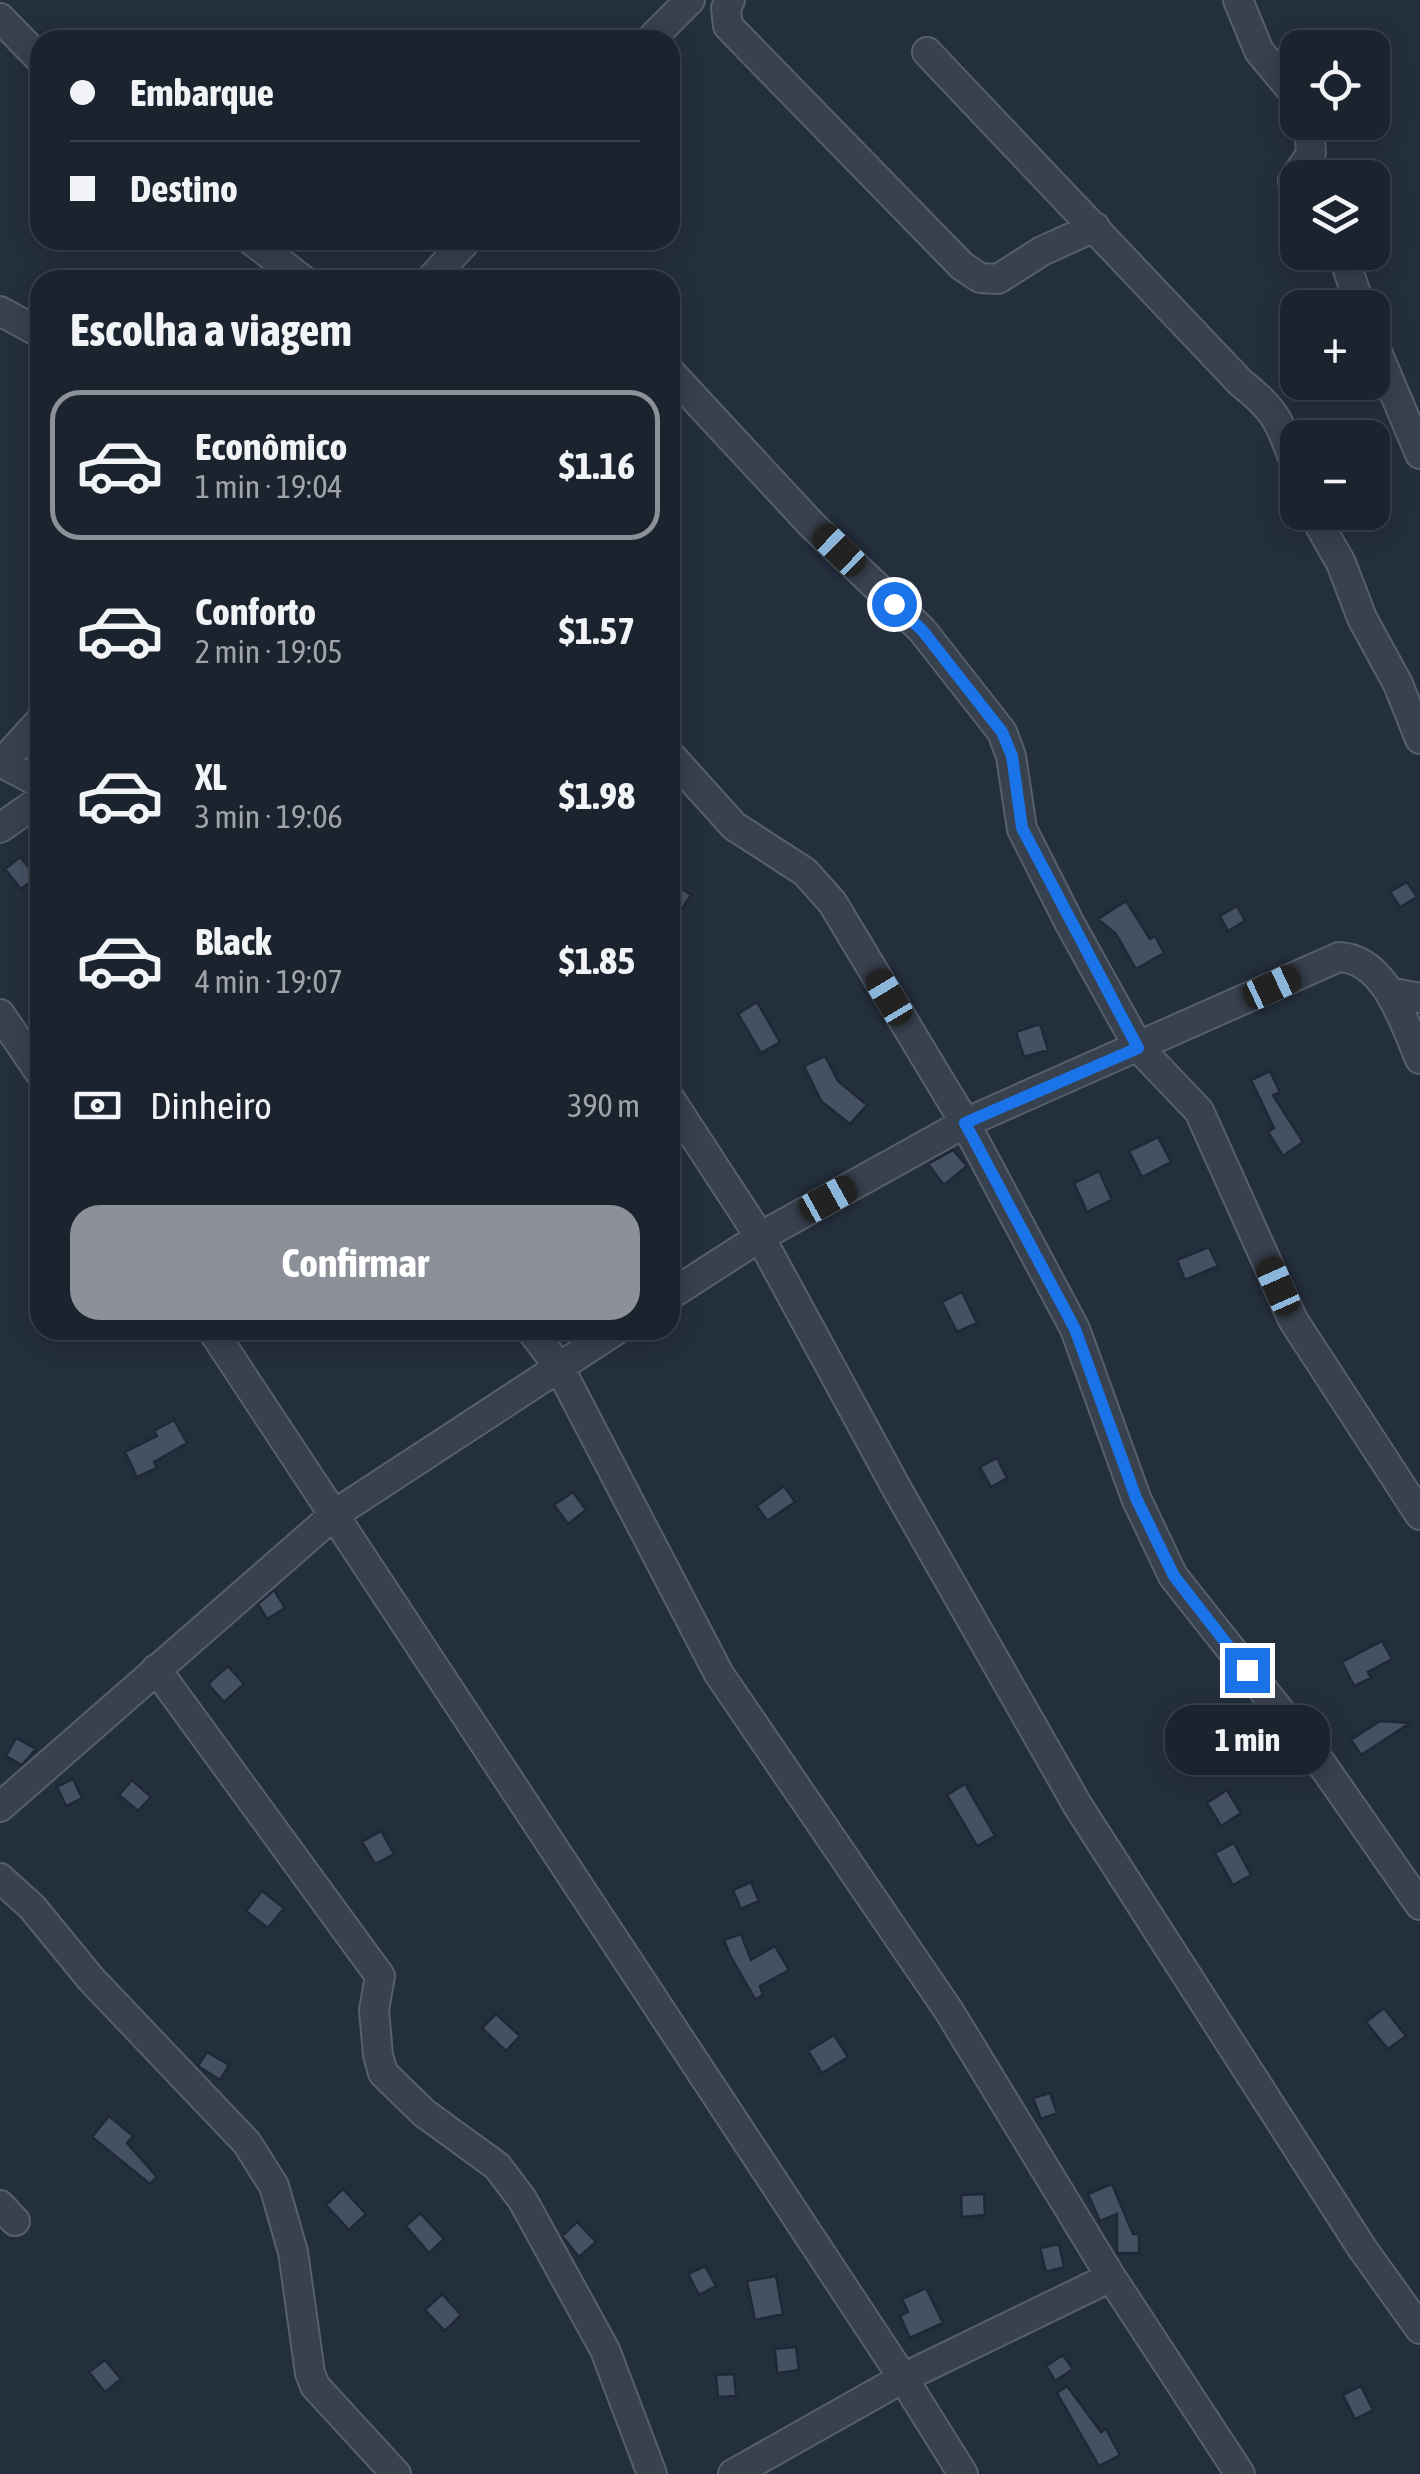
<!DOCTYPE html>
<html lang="pt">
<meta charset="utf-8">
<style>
body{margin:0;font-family:"Asap Condensed",sans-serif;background:#282f3a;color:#f1f3f6;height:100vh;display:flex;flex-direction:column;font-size:38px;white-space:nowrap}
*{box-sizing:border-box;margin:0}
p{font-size:32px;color:#a0a4aa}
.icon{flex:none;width:55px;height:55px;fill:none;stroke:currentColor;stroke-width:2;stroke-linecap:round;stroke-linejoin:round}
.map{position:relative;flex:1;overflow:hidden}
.panel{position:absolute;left:30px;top:270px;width:650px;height:1070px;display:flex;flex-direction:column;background:#1b232e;border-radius:30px;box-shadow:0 5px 25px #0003,0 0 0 2px #39404a}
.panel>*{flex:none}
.top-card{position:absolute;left:30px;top:30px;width:650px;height:220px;border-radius:30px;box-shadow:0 5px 25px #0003,0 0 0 2px #39404a;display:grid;align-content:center;height:220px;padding:0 40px;background:#1b232e}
.controls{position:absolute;left:1280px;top:30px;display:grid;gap:20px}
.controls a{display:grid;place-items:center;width:110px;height:110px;border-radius:20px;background:#1b232e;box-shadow:0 5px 25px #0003,0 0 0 2px #39404a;font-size:50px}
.end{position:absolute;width:45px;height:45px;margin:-22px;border:12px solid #1a73e8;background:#fff;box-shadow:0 0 0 5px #fff}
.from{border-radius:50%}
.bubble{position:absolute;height:70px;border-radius:30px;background:#1b232e;box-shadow:0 5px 25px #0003,0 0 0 2px #39404a;font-size:32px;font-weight:700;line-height:70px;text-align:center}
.car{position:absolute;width:30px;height:60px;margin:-30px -15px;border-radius:12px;box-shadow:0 0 8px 2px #0007;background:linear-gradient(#222 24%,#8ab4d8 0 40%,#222 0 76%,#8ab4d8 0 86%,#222 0)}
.top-card b{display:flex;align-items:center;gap:35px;height:95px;font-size:38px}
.top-card b+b{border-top:2px solid #39404a}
.top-card i{width:25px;height:25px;background:#f1f3f6}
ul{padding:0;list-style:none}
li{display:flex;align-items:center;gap:30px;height:150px;margin:0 20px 15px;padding:0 20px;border:5px solid transparent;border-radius:30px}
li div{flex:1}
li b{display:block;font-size:38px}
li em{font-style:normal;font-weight:700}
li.selected{border-color:#8c9099}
li>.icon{width:90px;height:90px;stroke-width:1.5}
h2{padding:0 40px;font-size:45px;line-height:120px}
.pay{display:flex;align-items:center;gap:25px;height:110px;padding:0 40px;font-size:38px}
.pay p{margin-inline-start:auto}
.button{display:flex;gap:20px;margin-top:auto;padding:20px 40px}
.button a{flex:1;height:115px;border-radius:30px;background:#8c9099;color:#fff;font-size:40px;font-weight:700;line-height:115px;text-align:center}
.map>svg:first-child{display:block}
.building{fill:#455162;stroke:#1f2835;stroke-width:2.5}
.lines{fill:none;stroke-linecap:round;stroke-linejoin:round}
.street-casing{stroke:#565f6c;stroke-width:32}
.street{stroke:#38414e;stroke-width:28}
.route{stroke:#1a73e8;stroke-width:12}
</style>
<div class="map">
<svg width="1420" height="2474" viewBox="0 0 1420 2474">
<rect width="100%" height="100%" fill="#242f3e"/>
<path class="building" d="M 20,857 L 37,877 L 21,889 L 5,869 Z
M 670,881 L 691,895 L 670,927 Z
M 1407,882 L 1417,897 L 1400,907 L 1390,892 Z
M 1126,901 L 1150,939 L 1155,936 L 1164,953 L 1136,969 L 1116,934 L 1098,919 Z
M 1237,906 L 1245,921 L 1228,931 L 1220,916 Z
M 757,1002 L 780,1042 L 761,1053 L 738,1014 Z
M 1040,1024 L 1048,1050 L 1024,1057 L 1016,1032 Z
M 825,1056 L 838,1081 L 867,1105 L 850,1124 L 821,1101 L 804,1066 Z
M 1270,1071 L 1280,1092 L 1273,1095 L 1303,1142 L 1283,1156 L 1268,1132 L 1274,1128 L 1251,1080 Z
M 1158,1137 L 1171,1162 L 1142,1177 L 1129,1151 Z
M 953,1150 L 967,1166 L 944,1185 L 928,1164 Z
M 1099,1171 L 1112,1200 L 1087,1212 L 1074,1183 Z
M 1209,1247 L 1218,1266 L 1185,1280 L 1177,1260 Z
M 962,1292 L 977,1323 L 957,1332 L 942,1302 Z
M 174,1420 L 187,1443 L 154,1462 L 157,1468 L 137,1477 L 125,1452 L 157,1436 L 154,1431 Z
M 997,1458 L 1007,1478 L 991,1487 L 980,1467 Z
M 784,1486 L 795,1502 L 767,1521 L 757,1506 Z
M 573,1492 L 586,1510 L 568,1524 L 554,1505 Z
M 274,1590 L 285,1608 L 267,1619 L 258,1604 Z
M 1382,1641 L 1392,1659 L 1368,1672 L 1371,1678 L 1354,1686 L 1342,1662 Z
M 228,1666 L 244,1684 L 224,1702 L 208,1684 Z
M 1380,1721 L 1410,1723 L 1361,1755 L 1351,1740 Z
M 16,1738 L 36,1749 L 22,1765 L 6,1756 Z
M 1212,1741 L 1229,1764 L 1210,1777 L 1193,1754 Z
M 73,1779 L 82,1798 L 66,1806 L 57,1787 Z
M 132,1780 L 151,1797 L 138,1811 L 119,1795 Z
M 965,1784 L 995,1836 L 977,1846 L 947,1795 Z
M 1227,1790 L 1241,1813 L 1221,1826 L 1207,1803 Z
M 381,1831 L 394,1854 L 375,1864 L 362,1842 Z
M 1234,1843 L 1251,1875 L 1233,1885 L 1215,1853 Z
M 751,1882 L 759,1901 L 741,1909 L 733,1890 Z
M 262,1891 L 284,1908 L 268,1928 L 246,1911 Z
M 741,1934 L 751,1960 L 775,1946 L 789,1970 L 760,1986 L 763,1995 L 755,1999 L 730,1955 L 724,1940 Z
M 1384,2008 L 1406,2036 L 1388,2049 L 1366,2022 Z
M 496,2014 L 520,2036 L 506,2051 L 482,2028 Z
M 834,2035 L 848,2057 L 822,2073 L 808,2051 Z
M 207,2052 L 229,2065 L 220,2080 L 198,2066 Z
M 1050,2093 L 1057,2113 L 1041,2119 L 1033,2098 Z
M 109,2116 L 133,2136 L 127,2143 L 157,2177 L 150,2184 L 92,2137 Z
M 1112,2184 L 1133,2234 L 1139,2234 L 1139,2253 L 1117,2253 L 1117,2214 L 1100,2221 L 1088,2194 Z
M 343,2189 L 366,2214 L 349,2230 L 326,2205 Z
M 984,2194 L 985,2215 L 962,2217 L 961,2195 Z
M 420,2213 L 444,2239 L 429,2253 L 406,2226 Z
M 577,2222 L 596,2242 L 579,2257 L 562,2236 Z
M 1059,2244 L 1064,2267 L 1046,2272 L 1040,2248 Z
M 705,2266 L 716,2286 L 699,2295 L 688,2274 Z
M 776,2276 L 783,2314 L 755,2320 L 747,2281 Z
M 926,2288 L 943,2323 L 910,2338 L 900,2316 L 908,2312 L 902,2299 Z
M 442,2294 L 461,2315 L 445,2331 L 425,2310 Z
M 796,2347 L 799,2370 L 777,2373 L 775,2349 Z
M 1063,2355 L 1073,2369 L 1055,2381 L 1046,2366 Z
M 105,2360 L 121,2379 L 105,2392 L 89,2372 Z
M 734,2374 L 736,2396 L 718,2397 L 716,2375 Z
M 1067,2386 L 1101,2432 L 1106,2429 L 1120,2455 L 1099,2466 L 1057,2393 Z
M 1361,2386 L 1373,2410 L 1355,2419 L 1343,2395 Z"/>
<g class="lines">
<g class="street-casing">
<path id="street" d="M 730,0 L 726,8 L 728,26 L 962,266 L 980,278 L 998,279 L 1042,251 L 1095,227
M 1238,0 L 1259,51 L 1298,98
M 0,18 L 40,59
M 650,40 L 690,0
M 927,52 L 1241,383 C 1280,413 1281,427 1298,471
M 1298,189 L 1293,181 L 1311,154 L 1309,122
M 251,240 L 303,280
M 1342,252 L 1361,308
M 430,280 L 467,240
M 0,311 L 40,333
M 1372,340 L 1420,454
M 670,372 L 811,524 L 922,630 L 1002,732 L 1011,756 L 1022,829 L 1069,922 L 1139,1048 L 1199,1111 L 1293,1320 L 1420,1515
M 1312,512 L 1341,563 L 1362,618 L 1398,684 L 1420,739
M 670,755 L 734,826 L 805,872 L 832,902 L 965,1123 L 1075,1329 L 1136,1498 L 1173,1576 L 1321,1763 L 1420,1905
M 0,762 L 40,783
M 2,763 L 40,721
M 0,828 L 40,800
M 1389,992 L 1420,998
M 0,1014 L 40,1073
M 670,1099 L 760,1237 L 897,1489 L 1078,1806 L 1362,2248 L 1420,2329
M 670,1295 L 760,1237 L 965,1123 L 1339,957 C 1386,959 1404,1023 1420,1059
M 212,1330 L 903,2378 L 963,2474
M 531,1330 L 559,1367 L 719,1674 L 949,2011 L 1111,2277 L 1240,2474
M 156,1669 L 380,1976 L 374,2010 L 378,2055 L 383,2073 L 424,2113 L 497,2166 L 522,2199 L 605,2350 L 652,2474
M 0,1807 L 335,1514 L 616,1330
M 0,1878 L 32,1907 L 91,1979 L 247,2143 L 274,2186 L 293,2252 L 310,2373 L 315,2386 L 396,2474
M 0,2205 L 15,2221
M 733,2474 L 903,2378 L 1111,2277"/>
</g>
<use href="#street" class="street"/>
</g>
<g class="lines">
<path class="route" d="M 894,604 L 922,630 L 1002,732 L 1012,756 L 1022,828 L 1138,1048 L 965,1123 L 1075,1329 L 1136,1498 L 1174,1576 L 1247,1670"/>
</g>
</svg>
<div class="controls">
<a><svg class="icon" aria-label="locate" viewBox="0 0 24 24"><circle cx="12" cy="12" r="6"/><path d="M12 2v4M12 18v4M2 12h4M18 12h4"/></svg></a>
<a><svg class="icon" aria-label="layers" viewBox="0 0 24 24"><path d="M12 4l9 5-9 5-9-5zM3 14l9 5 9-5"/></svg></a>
<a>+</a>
<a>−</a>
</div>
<i class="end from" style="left:894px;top:604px"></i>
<i class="end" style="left:1247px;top:1670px"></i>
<div class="bubble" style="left:1165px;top:1705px;width:165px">1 min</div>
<i class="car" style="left:839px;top:550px;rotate:314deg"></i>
<i class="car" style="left:1272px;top:987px;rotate:65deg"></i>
<i class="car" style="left:889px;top:997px;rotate:329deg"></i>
<i class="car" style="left:828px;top:1199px;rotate:61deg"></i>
<i class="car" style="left:1278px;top:1286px;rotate:336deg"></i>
<div class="top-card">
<b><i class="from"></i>Embarque</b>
<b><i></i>Destino</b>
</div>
<section class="panel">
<h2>Escolha a viagem</h2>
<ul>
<li class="selected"><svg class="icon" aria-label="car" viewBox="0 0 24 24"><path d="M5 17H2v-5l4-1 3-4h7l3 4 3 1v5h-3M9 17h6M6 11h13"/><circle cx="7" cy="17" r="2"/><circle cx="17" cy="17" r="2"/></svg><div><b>Econômico</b><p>1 min · 19:04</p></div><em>$1.16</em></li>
<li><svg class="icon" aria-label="car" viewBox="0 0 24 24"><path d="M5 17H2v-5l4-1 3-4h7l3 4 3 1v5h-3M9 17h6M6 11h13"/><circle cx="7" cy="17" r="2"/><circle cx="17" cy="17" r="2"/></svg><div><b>Conforto</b><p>2 min · 19:05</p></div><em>$1.57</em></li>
<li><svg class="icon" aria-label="car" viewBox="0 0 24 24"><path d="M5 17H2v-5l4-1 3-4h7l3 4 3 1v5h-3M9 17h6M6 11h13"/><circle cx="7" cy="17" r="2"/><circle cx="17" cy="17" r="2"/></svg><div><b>XL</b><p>3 min · 19:06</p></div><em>$1.98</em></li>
<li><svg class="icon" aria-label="car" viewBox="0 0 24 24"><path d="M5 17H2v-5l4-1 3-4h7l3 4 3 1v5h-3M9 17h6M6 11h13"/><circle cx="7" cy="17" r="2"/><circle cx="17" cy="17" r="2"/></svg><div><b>Black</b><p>4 min · 19:07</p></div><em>$1.85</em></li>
</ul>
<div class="pay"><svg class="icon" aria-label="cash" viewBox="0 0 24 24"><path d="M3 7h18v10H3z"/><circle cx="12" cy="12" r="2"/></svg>Dinheiro<p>390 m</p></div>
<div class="button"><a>Confirmar</a></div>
</section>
</div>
